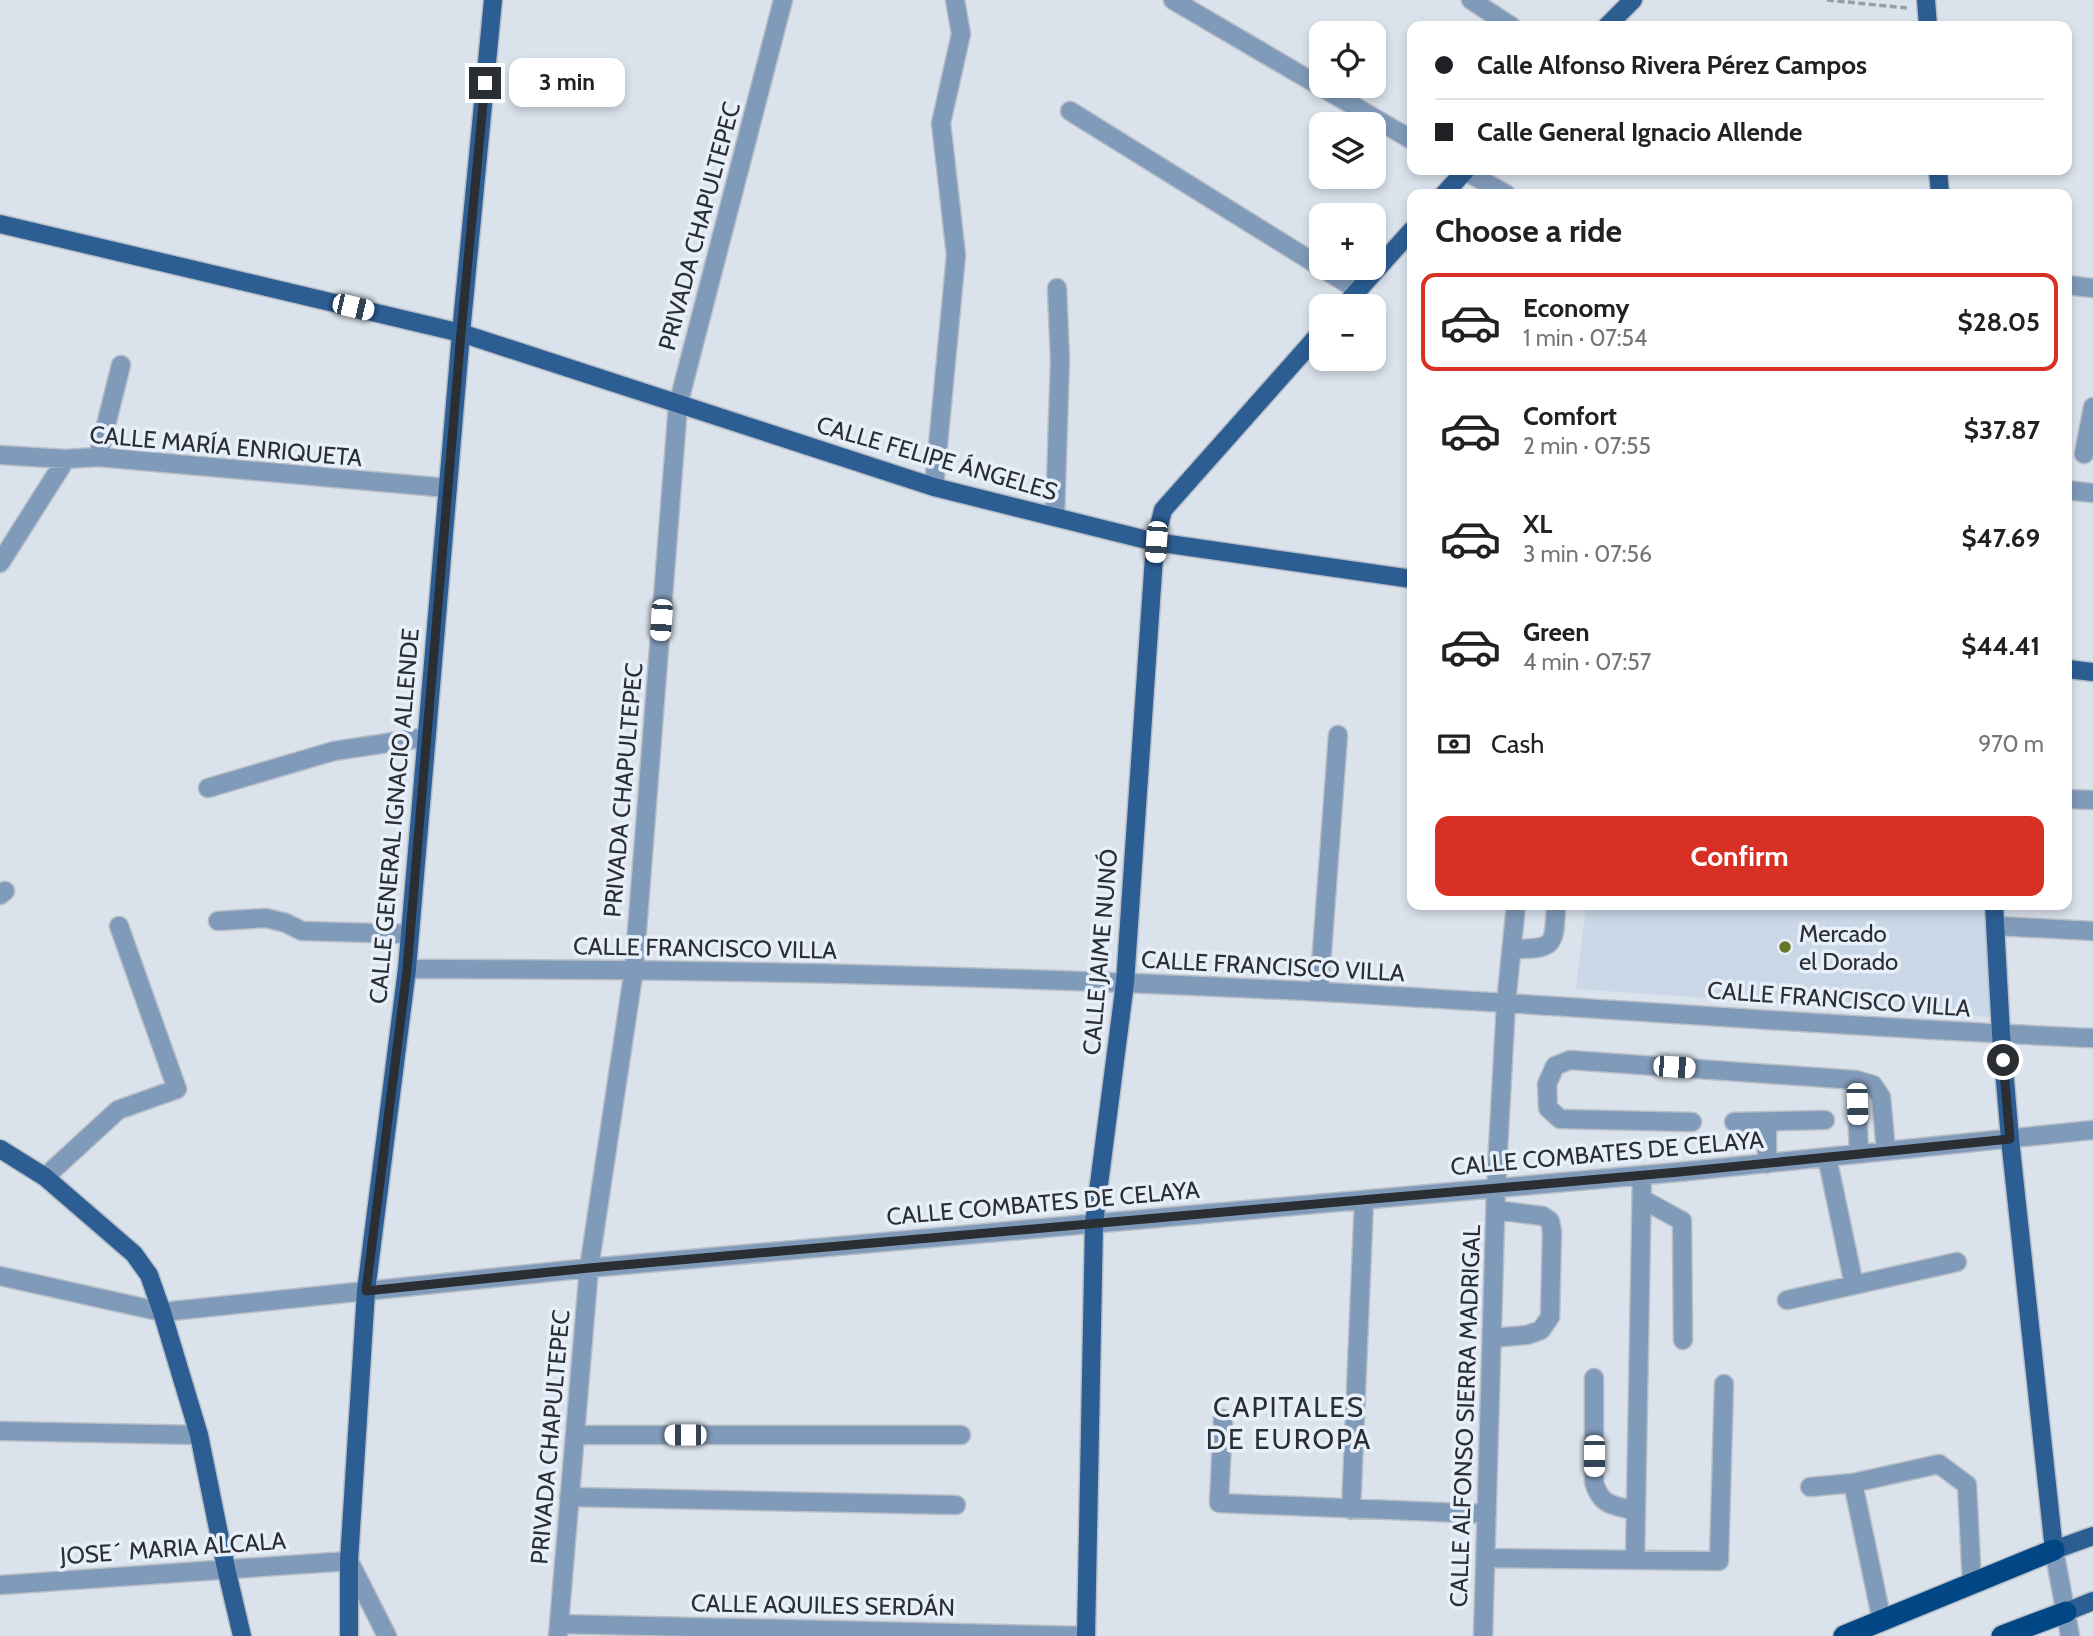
<!DOCTYPE html>
<meta charset="utf-8">
<style>
body{margin:0;font-family:Cabin,sans-serif;background:#f6f6f6;color:#202124;height:100vh;display:flex;flex-direction:column;font-size:26px;white-space:nowrap}
*{box-sizing:border-box;margin:0}
p{font-size:23px;color:#757577}
.icon{flex:none;width:38px;height:38px;fill:none;stroke:currentColor;stroke-width:2;stroke-linecap:round;stroke-linejoin:round}
.map{position:relative;flex:1;overflow:hidden}
.sheet{position:absolute;left:1407px;top:189px;width:665px;height:721px;display:flex;flex-direction:column;background:#fff;border-radius:14px;box-shadow:0 4px 10px #0003}
.sheet>*{flex:none}
.top-card{position:absolute;left:1407px;top:21px;width:665px;height:154px;border-radius:14px;box-shadow:0 4px 10px #0003;display:grid;align-content:center;height:154px;padding:0 28px;background:#fff}
.buttons{position:absolute;left:1309px;top:21px;display:grid;gap:14px}
.buttons a{display:grid;place-items:center;width:77px;height:77px;border-radius:14px;background:#fff;box-shadow:0 4px 10px #0003;font-size:35px}
.end{position:absolute;width:32px;height:32px;margin:-16px;border:9px solid #2b2e32;background:#fff;box-shadow:0 0 0 4px #fff}
.from{border-radius:50%}
.bubble{position:absolute;height:49px;border-radius:14px;background:#fff;box-shadow:0 4px 10px #0003;font-size:23px;font-weight:700;line-height:49px;text-align:center}
.car{position:absolute;width:21px;height:42px;margin:-21px -10px;border-radius:9px;box-shadow:0 0 5px 2px #0007;background:linear-gradient(#fff 24%,#345 0 40%,#fff 0 76%,#345 0 86%,#fff 0)}
.top-card b{display:flex;align-items:center;gap:24px;height:66px;font-size:26px}
.top-card b+b{border-top:2px solid #e0e0e0}
.top-card i{width:18px;height:18px;background:#202124}
ul{padding:0;list-style:none}
li{display:flex;align-items:center;gap:21px;height:98px;margin:0 14px 10px;padding:0 14px;border:4px solid transparent;border-radius:14px}
li div{flex:1}
li b{display:block;font-size:26px}
li em{font-style:normal;font-weight:700}
li.selected{border-color:#d93025}
li>.icon{width:63px;height:63px;stroke-width:1.5}
h2{padding:0 28px;font-size:32px;line-height:84px}
.pay{display:flex;align-items:center;gap:18px;height:77px;padding:0 28px;font-size:26px}
.pay p{margin-inline-start:auto}
.primary-button{display:flex;gap:14px;margin-top:auto;padding:14px 28px}
.primary-button a{flex:1;height:80px;border-radius:14px;background:#d93025;color:#fff;font-size:28px;font-weight:700;line-height:80px;text-align:center}
.map>svg:first-child{display:block}
.built{fill:#c9d7e6}
.lines{fill:none;stroke-linecap:round;stroke-linejoin:round}
.minor-casing{stroke:#b7bec7;stroke-width:21}
.major-casing{stroke:#b7bec7;stroke-width:21}
.highway-casing{stroke:#b7bec7;stroke-width:24}
.path{stroke:#989ea6;stroke-width:3.5;stroke-dasharray:7 3.5;stroke-linecap:butt}
.minor{stroke:#809ab9;stroke-width:18}
.major{stroke:#2c5d93;stroke-width:18}
.highway{stroke:#014685;stroke-width:21}
.route{stroke:#2b2e32;stroke-width:9}
.poi-dot{fill:#657624;stroke:#e7effa;stroke-width:2.5}
.labels{text-anchor:middle;dominant-baseline:central;stroke-width:7;stroke-linejoin:round;paint-order:stroke}
.street-label{font-size:24px;fill:#2b2e32;stroke:#e7effa}
.poi-label{font-size:24px;fill:#2b2e32;stroke:#e7effa;text-anchor:start}
.quarter-label{font-size:28px;letter-spacing:2px;fill:#2b2e32;stroke:#e7effa}
</style>
<div class="map">
<svg width="2093" height="1636" viewBox="0 0 2093 1636">
<rect width="100%" height="100%" fill="#dae2ec"/>
<path class="built" d="M 1586,905 L 1986,905 L 1994,1017 L 1576,989 Z"/>
<g class="lines">
<g class="minor-casing">
<path id="minor" d="M 1173,0 L 1412,140
M 1471,0 L 1511,26
M 1070,111 L 1321,267
M 1463,170 L 1506,194
M 1322,268 L 1358,290
M 2067,285 L 2093,288
M 2084,454 L 2093,407
M 0,455 L 66,459 L 98,457 L 448,488
M 98,457 L 121,365
M 934,487 L 956,255 L 941,123 L 961,34 L 955,0
M 2067,490 L 2093,493
M 1055,517 L 1060,360 L 1057,288
M 0,563 L 66,459
M 208,788 L 334,751 L 427,737
M 2067,799 L 2093,800
M 0,895 L 5,891
M 218,921 L 266,918 L 286,923 L 302,931 L 410,934
M 1996,926 L 2093,931
M 1512,949 C 1556,949 1554,946 1556,905
M 407,969 C 712,969 1018,976 1323,992 C 1579,1006 1836,1027 2093,1038
M 1319,992 L 1338,735
M 1856,1080 L 1859,1154
M 1692,1122 L 1560,1119 L 1548,1108 L 1547,1084 L 1555,1066 L 1570,1060 L 1856,1080 L 1873,1085 L 1881,1097 L 1886,1151
M 1734,1122 L 1825,1120
M 1827,1157 L 1854,1285
M 1767,1164 L 1767,1122
M 45,1177 L 118,1110 L 177,1089 L 119,926
M 1642,1199 L 1682,1221 L 1683,1340
M 0,1276 L 162,1312 L 589,1268 L 1679,1172 L 2093,1130
M 1787,1300 L 1957,1262
M 1492,1338 L 1527,1335 L 1541,1330 L 1550,1317 L 1552,1232 L 1550,1221 L 1543,1216 L 1496,1210
M 1594,1378 L 1594,1482 C 1601,1507 1614,1505 1636,1511
M 1223,1419 L 1219,1503 L 1487,1514
M 0,1431 L 199,1435
M 575,1435 L 961,1435
M 1853,1483 L 1882,1621
M 1810,1487 L 1853,1483 L 1939,1464 L 1967,1485 L 1972,1584
M 569,1497 L 956,1505
M 1351,1510 L 1364,1200
M 2054,1550 L 2070,1636
M 1486,1558 L 1719,1561 L 1724,1384
M 1635,1560 L 1642,1175
M 0,1585 L 349,1561 L 387,1636
M 559,1624 L 1086,1636
M 558,1636 L 589,1268 L 634,969 L 678,405 L 783,0
M 1483,1636 L 1496,1187 L 1506,1003 L 1516,905"/>
</g>
<g class="major-casing">
<path id="major" d="M 1926,0 L 1928,26
M 1607,26 L 1633,0
M 1938,170 L 1940,194
M 1444,194 L 1466,170
M 0,224 L 461,333 L 934,487 L 1155,542 L 1412,579
M 1344,306 L 1412,230
M 2067,669 L 2093,672
M 1994,905 L 2001,1034 L 2010,1139 L 2054,1550 L 2093,1536
M 0,1149 L 45,1177 L 134,1254 L 149,1275 L 162,1312 L 199,1435 L 226,1568 L 242,1636
M 2066,1612 L 2093,1601
M 349,1636 L 349,1561 L 366,1291 L 407,969 L 461,333 L 493,0
M 1086,1636 L 1094,1223 L 1125,983 L 1155,542 L 1163,510 L 1321,332"/>
</g>
<g class="highway-casing">
<path id="highway" d="M 1844,1636 L 2054,1550
M 2002,1636 L 2066,1612"/>
</g>
<path class="path" d="M 1827,0 L 1907,8"/>
<use href="#minor" class="minor"/>
<use href="#major" class="major"/>
<use href="#highway" class="highway"/>
</g>
<g class="lines">
<path class="route" d="M 485,83 L 461,333 L 407,970 L 366,1291 L 589,1268 L 1679,1172 L 2010,1139 L 2003,1060"/>
</g>
<circle class="poi-dot" cx="1785" cy="947" r="7"/>
<g class="labels">
<g class="street-label">
<text transform="translate(699 226) rotate(-75)">PRIVADA CHAPULTEPEC</text>
<text transform="translate(226 446) rotate(5)">CALLE MARÍA ENRIQUETA</text>
<text transform="translate(937 458) rotate(16)">CALLE FELIPE ÁNGELES</text>
<text transform="translate(623 790) rotate(-85)">PRIVADA CHAPULTEPEC</text>
<text transform="translate(394 816) rotate(-85)">CALLE GENERAL IGNACIO ALLENDE</text>
<text transform="translate(705 948) rotate(1)">CALLE FRANCISCO VILLA</text>
<text transform="translate(1100 952) rotate(-85)">CALLE JAIME NUNÓ</text>
<text transform="translate(1273 966) rotate(3)">CALLE FRANCISCO VILLA</text>
<text transform="translate(1839 999) rotate(4)">CALLE FRANCISCO VILLA</text>
<text transform="translate(1607 1153) rotate(-5)">CALLE COMBATES DE CELAYA</text>
<text transform="translate(1043 1203) rotate(-5)">CALLE COMBATES DE CELAYA</text>
<text transform="translate(1465 1416) rotate(-88)">CALLE ALFONSO SIERRA MADRIGAL</text>
<text transform="translate(550 1437) rotate(-85)">PRIVADA CHAPULTEPEC</text>
<text transform="translate(173 1548) rotate(-4)">JOSE´ MARIA ALCALA</text>
<text transform="translate(823 1605) rotate(1)">CALLE AQUILES SERDÁN</text>
</g>
<g class="poi-label">
<text x="1799" y="933">Mercado<tspan x="1799" dy="28">el Dorado</tspan></text>
</g>
<g class="quarter-label">
<text x="1289" y="1407">CAPITALES<tspan x="1289" dy="32">DE EUROPA</tspan></text>
</g>
</g>
</svg>
<div class="buttons">
<a><svg class="icon" aria-label="locate" viewBox="0 0 24 24"><circle cx="12" cy="12" r="6"/><path d="M12 2v4M12 18v4M2 12h4M18 12h4"/></svg></a>
<a><svg class="icon" aria-label="layers" viewBox="0 0 24 24"><path d="M12 4l9 5-9 5-9-5zM3 14l9 5 9-5"/></svg></a>
<a>+</a>
<a>−</a>
</div>
<i class="end from" style="left:2003px;top:1060px"></i>
<i class="end" style="left:485px;top:83px"></i>
<div class="bubble" style="left:509px;top:58px;width:116px">3 min</div>
<i class="car" style="left:353px;top:307px;rotate:103deg"></i>
<i class="car" style="left:1156px;top:542px;rotate:184deg"></i>
<i class="car" style="left:661px;top:620px;rotate:184deg"></i>
<i class="car" style="left:1674px;top:1067px;rotate:94deg"></i>
<i class="car" style="left:1857px;top:1104px;rotate:178deg"></i>
<i class="car" style="left:685px;top:1435px;rotate:270deg"></i>
<i class="car" style="left:1594px;top:1456px;rotate:180deg"></i>
<div class="top-card">
<b><i class="from"></i>Calle Alfonso Rivera Pérez Campos</b>
<b><i></i>Calle General Ignacio Allende</b>
</div>
<section class="sheet">
<h2>Choose a ride</h2>
<ul>
<li class="selected"><svg class="icon" aria-label="car" viewBox="0 0 24 24"><path d="M5 17H2v-5l4-1 3-4h7l3 4 3 1v5h-3M9 17h6M6 11h13"/><circle cx="7" cy="17" r="2"/><circle cx="17" cy="17" r="2"/></svg><div><b>Economy</b><p>1 min · 07:54</p></div><em>$28.05</em></li>
<li><svg class="icon" aria-label="car" viewBox="0 0 24 24"><path d="M5 17H2v-5l4-1 3-4h7l3 4 3 1v5h-3M9 17h6M6 11h13"/><circle cx="7" cy="17" r="2"/><circle cx="17" cy="17" r="2"/></svg><div><b>Comfort</b><p>2 min · 07:55</p></div><em>$37.87</em></li>
<li><svg class="icon" aria-label="car" viewBox="0 0 24 24"><path d="M5 17H2v-5l4-1 3-4h7l3 4 3 1v5h-3M9 17h6M6 11h13"/><circle cx="7" cy="17" r="2"/><circle cx="17" cy="17" r="2"/></svg><div><b>XL</b><p>3 min · 07:56</p></div><em>$47.69</em></li>
<li><svg class="icon" aria-label="car" viewBox="0 0 24 24"><path d="M5 17H2v-5l4-1 3-4h7l3 4 3 1v5h-3M9 17h6M6 11h13"/><circle cx="7" cy="17" r="2"/><circle cx="17" cy="17" r="2"/></svg><div><b>Green</b><p>4 min · 07:57</p></div><em>$44.41</em></li>
</ul>
<div class="pay"><svg class="icon" aria-label="cash" viewBox="0 0 24 24"><path d="M3 7h18v10H3z"/><circle cx="12" cy="12" r="2"/></svg>Cash<p>970 m</p></div>
<div class="primary-button"><a>Confirm</a></div>
</section>
</div>
